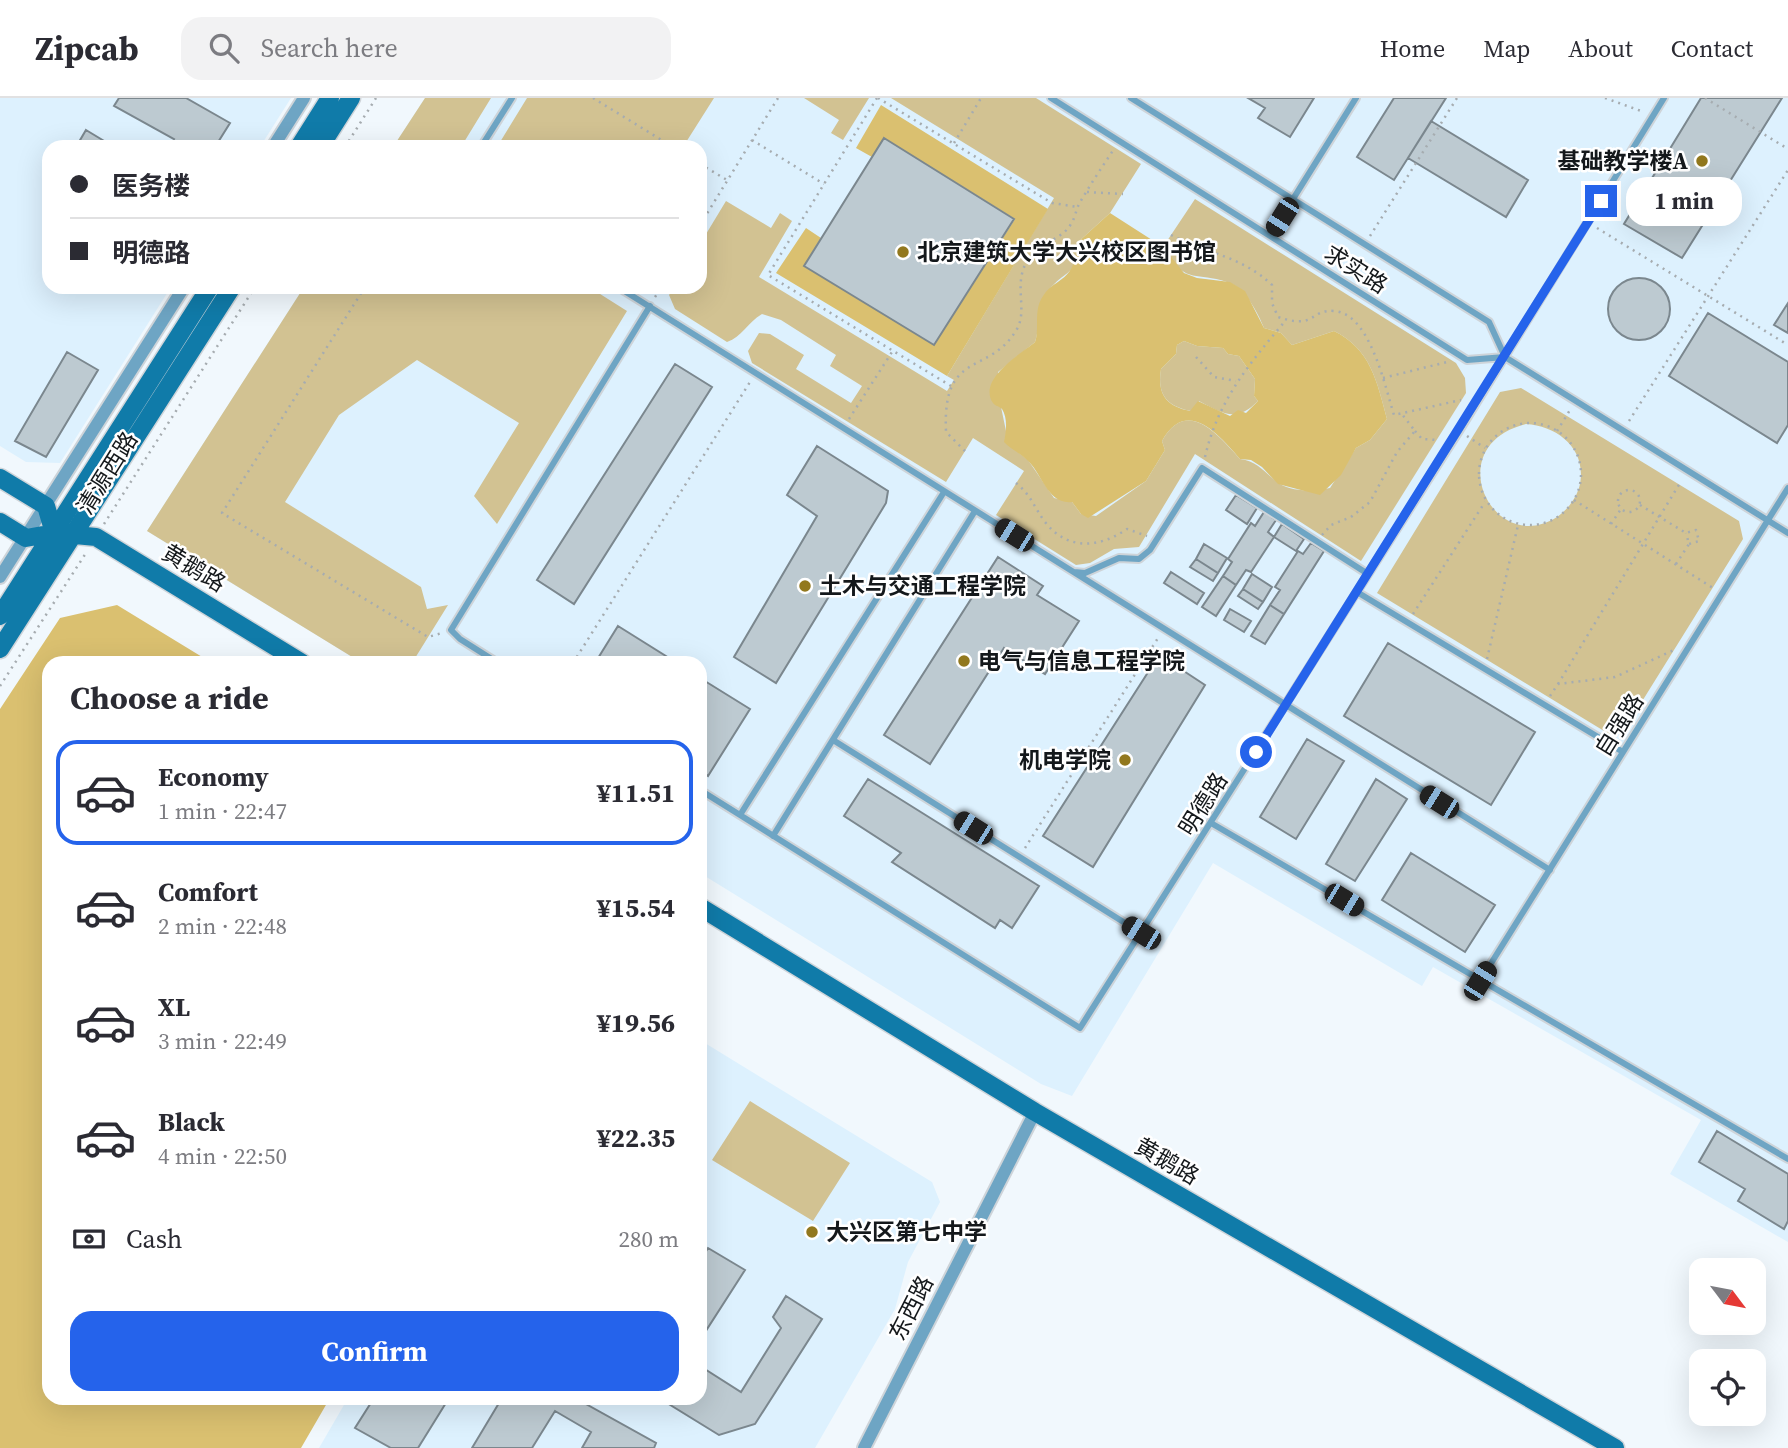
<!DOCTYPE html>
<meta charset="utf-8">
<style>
body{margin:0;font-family:"Source Serif 4","Noto Sans SC",serif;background:#f2f2f3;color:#2b2b33;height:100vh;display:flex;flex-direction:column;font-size:26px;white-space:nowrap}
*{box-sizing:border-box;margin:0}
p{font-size:23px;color:#7c7c81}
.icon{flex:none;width:38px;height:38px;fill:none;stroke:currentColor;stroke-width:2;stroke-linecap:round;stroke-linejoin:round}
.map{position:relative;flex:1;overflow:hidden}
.side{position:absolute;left:42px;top:558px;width:665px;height:749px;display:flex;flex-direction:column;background:#fff;border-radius:21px;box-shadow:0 7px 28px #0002}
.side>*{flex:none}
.banner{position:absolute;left:42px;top:42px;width:665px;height:154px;border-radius:21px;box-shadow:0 7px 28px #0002;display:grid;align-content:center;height:154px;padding:0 28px;background:#fff}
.needle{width:46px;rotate:122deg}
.fabs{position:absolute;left:1689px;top:1160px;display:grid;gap:14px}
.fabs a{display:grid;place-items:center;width:77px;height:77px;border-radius:14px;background:#fff;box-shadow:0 7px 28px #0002;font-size:35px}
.end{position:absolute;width:32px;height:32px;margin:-16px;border:9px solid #2563eb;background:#fff;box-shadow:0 0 0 4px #fff}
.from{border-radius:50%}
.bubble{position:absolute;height:49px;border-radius:21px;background:#fff;box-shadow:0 7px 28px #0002;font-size:23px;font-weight:700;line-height:49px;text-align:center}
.car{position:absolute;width:21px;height:42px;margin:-21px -10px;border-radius:9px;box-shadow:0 0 5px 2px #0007;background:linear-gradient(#222 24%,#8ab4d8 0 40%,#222 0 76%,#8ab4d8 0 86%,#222 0)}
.banner b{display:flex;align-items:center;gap:24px;height:66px;font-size:26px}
.banner b+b{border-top:2px solid #e1e1e2}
.banner i{width:18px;height:18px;background:#2b2b33}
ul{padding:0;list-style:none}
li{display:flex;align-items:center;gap:21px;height:105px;margin:0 14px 10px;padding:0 14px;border:4px solid transparent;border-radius:21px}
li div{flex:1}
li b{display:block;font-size:26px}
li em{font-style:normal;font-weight:700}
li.on{border-color:#2563eb}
li>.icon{width:63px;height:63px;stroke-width:1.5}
h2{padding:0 28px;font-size:32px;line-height:84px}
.pay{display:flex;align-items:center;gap:18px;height:77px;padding:0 28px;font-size:26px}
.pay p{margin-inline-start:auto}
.button{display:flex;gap:14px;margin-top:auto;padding:14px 28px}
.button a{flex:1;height:80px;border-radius:21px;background:#2563eb;color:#fff;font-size:28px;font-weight:700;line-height:80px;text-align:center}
header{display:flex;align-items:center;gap:42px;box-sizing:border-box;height:98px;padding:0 35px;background:#fff;border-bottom:2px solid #e1e1e2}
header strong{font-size:33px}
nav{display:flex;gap:38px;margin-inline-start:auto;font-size:24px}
.search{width:490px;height:63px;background:#f2f2f3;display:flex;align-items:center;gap:18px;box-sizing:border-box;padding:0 24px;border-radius:21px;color:#7c7c81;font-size:26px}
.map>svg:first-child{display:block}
.built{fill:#ddf1fe}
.green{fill:#d2c292;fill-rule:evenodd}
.forest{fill:#dac070;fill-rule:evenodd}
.building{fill:#bdcad1;stroke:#7b878e;stroke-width:2}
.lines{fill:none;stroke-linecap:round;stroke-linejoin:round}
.lane-casing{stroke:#ced4d9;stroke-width:10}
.street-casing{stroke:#ced4d9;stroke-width:16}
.secondary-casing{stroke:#ced4d9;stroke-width:21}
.path{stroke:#a6acb0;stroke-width:2.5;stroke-dasharray:2 5;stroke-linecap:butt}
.lane{stroke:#6ea5c4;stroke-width:6}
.street{stroke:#6ea5c4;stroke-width:12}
.secondary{stroke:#107ba9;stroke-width:18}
.route{stroke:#2563eb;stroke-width:9}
.poi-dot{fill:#92781e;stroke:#fff;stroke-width:2.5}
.labels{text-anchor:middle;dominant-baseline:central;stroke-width:5;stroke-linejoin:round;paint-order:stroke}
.poi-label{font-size:23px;font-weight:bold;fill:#14181b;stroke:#fff;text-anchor:start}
.street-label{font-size:23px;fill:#14181b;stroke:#fff}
</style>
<header>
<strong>Zipcab</strong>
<div class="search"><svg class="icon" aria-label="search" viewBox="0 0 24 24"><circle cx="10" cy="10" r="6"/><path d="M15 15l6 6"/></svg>Search here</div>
<nav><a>Home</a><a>Map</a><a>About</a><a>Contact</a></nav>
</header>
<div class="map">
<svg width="1788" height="1350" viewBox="0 0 1788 1350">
<rect width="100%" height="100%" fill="#f1f8fd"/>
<path class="built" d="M 0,0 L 291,0 L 260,49 L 49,49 L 49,189 L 171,189 L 60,365 L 26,364 L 0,348 Z
M 425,0 L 1788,0 L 1788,1144 L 1670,1076 L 1701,1022 L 1433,869 L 1422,888 L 1213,765 L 1072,998 L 1041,986 L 700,775 L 700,565 L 362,565 L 147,433 L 304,189 L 700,189 L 700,49 L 393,49 Z
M 700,942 L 932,1084 L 940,1104 L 908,1164 L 895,1211 L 815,1350 L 319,1350 L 348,1300 L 700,1300 Z"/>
<path class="green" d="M 425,0 L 491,0 L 461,49 L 393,49 Z
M 527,0 L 714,0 L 683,49 L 497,49 Z
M 804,0 L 869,0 L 843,42 L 831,35 L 839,22 Z
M 891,0 L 1036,0 L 1141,66 L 1110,115 L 1078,144 C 1075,182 1067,169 1049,192 C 1036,209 1041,226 1035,244 L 998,274 L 1001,309 L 1006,333 L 1019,355 L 1028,362 L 1054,400 L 1072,404 L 1081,416 L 1096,418 L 1146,383 L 1165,352 L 1162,343 C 1187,298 1219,338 1240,361 C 1257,363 1263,373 1276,383 C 1290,395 1313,393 1330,390 L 1356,350 L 1370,342 L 1387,321 C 1377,284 1371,251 1334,233 L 1292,247 L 1281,235 L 1264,230 C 1258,215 1245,189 1227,184 C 1194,173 1186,188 1163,149 L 1195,101 L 1456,265 L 1465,280 L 1466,295 L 1361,463 L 1195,356 L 1139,449 L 1114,451 L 1090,465 L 1076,467 L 996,417 L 1024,373 L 973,340 L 946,384 L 752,265 L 748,253 L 759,235 L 770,236 L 804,257 L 796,271 L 851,305 L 862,288 L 830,268 L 836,257 L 781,222 L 762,216 C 747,225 742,239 727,244 L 675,211 L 669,197 L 674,189 L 700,189 L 700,146 L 726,103 L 771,130 L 780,115 L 792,123 L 759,179 L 947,293 L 954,282 L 947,278 L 1054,100 Z
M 304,189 L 589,189 L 627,213 L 497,426 L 474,398 L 519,325 L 417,262 L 339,317 L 285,404 L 421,489 L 427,511 L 448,507 L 412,565 L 362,565 L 147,433 Z
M 1184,243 L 1197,248 L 1223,250 L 1228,256 L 1239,258 L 1255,281 L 1254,298 L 1258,303 C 1236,325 1224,316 1199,303 L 1191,313 C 1166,308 1157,296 1161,271 L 1176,256 L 1177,247 Z
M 1521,290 L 1739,423 L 1743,441 L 1623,634 L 1609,636 L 1377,495 L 1500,294 ZM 1526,326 C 1559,328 1589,353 1579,390 C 1575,402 1567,412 1557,419 C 1493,460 1438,348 1526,326 Z
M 750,1003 L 850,1065 L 813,1123 L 712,1062 Z"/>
<path class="forest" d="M 881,7 L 1048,111 L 947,278 L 776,175 L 806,130 L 821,140 L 804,168 L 934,247 L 1015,121 L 884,40 L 872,59 L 856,50 Z
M 1110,115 L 1163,149 L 1184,175 L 1197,180 L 1230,184 L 1245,193 L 1264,230 L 1281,235 L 1292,247 L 1334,233 C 1371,251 1377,284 1387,321 L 1370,342 L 1356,350 L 1341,377 L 1320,397 L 1278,386 L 1262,369 L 1251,362 L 1240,361 C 1220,338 1187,298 1162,343 L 1165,352 L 1146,383 L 1088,420 L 1081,416 L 1072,404 C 1047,407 1042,374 1026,361 C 1019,354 1010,351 1004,344 C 1006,335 1008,320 1002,311 C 999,308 995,308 993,305 C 977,281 1021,256 1035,244 C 1039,232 1035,219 1039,206 C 1051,176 1074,191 1078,144 ZM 1184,243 L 1197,248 L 1223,250 L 1228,256 L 1239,258 L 1255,281 L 1254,298 L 1258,303 L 1246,315 L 1238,312 L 1230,318 L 1198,303 L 1190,313 C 1166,308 1157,296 1161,271 L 1176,256 L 1177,247 Z
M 117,507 L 212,565 L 49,565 L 49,1300 L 330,1300 L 301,1350 L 0,1350 L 0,611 L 60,520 Z"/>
<path class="building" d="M 119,0 L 186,0 L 230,25 L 215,49 L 169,49 L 174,41 L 114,8 Z
M 1248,0 L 1314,0 L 1290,39 L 1258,20 L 1265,10 Z
M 1394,0 L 1446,0 L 1394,82 L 1357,59 Z
M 1701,0 L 1782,0 L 1682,160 L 1624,126 Z
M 1431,23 L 1528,82 L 1506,119 L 1408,60 Z
M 86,32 L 114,49 L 76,49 Z
M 884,40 L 1014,121 L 934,247 L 804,168 Z
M1608 211a31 31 0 1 1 62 0a31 31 0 1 1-62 0Z
M 1788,205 L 1788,235 L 1774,227 Z
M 1708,215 L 1788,264 L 1788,327 L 1777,345 L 1669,278 Z
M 67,254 L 98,272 L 46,359 L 15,343 Z
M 675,266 L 712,289 L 574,506 L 537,482 Z
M 817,348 L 888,393 L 886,405 L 776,585 L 734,559 L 817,418 L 787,397 Z
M 1236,397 L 1257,410 L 1247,426 L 1226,412 Z
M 1264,414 L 1276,422 L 1268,434 L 1274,439 L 1251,474 L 1246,472 L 1236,487 L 1223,478 L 1232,464 L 1228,461 L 1251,425 L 1255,428 Z
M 1282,426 L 1304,441 L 1296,453 L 1274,439 Z
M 1311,445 L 1324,453 L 1284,516 L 1270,507 L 1280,492 L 1275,489 L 1298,453 L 1303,456 Z
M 1204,446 L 1227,460 L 1218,475 L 1196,461 Z
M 998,459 L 1043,488 L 1037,497 L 1079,523 L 1045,576 L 1004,550 L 930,666 L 884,637 Z
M 1196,461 L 1218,475 L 1213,483 L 1190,469 Z
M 1171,474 L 1204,495 L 1197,506 L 1164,485 Z
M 1252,476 L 1272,489 L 1263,504 L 1243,491 Z
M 1223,478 L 1236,487 L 1216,518 L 1202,509 Z
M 1243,491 L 1263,504 L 1258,511 L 1238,498 Z
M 1270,507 L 1284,516 L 1265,546 L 1251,538 Z
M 1230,511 L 1251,523 L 1244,534 L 1224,522 Z
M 618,528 L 677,565 L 595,565 Z
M 1388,545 L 1535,634 L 1491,707 L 1344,618 Z
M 1167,562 L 1205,587 L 1093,769 L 1043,738 L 1154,565 L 1159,569 Z
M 700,580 L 750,611 L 708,678 L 700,672 Z
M 1307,641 L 1344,663 L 1296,741 L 1260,719 Z
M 868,681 L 1039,788 L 1012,830 L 1000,822 L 995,830 L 892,764 L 901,755 L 844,718 Z
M 1376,681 L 1407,701 L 1355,783 L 1326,766 Z
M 1411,755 L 1495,807 L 1465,854 L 1382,802 Z
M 1717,1033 L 1788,1076 L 1788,1123 L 1784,1131 L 1738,1103 L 1745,1091 L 1699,1064 Z
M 708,1150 L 745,1172 L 700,1242 L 700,1185 L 704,1179 L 700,1176 L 700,1163 Z
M 786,1198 L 822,1221 L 755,1326 L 719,1337 L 659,1300 L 700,1300 L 700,1268 L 741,1294 L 781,1230 L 773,1219 Z
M 374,1300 L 449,1300 L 418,1350 L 391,1350 L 355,1330 Z
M 502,1300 L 575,1300 L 656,1345 L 654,1350 L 582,1350 L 591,1334 L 555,1313 L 532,1350 L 472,1350 Z"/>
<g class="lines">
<g class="lane-casing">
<path id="lane" d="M 1051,0 L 1467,262 L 1505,259
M 1131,0 L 1489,224 L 1505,259 L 1788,435
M 481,49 L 512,0
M 1270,138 L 1356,0
M 618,189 L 1550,772
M 1074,474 L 1085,475 L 1119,460 L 1139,461 L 1150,452 L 1202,370 L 1368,476
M 1357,494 L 1623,654
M 498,565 L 460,541 L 451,532 L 650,208
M 833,642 L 1141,835
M 700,692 L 1080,930 L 1459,333 L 1664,0
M 740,717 L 944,394
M 1211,725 L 1788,1061
M 773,738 L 975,413
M 1480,883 L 1788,390"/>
</g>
<g class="street-casing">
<path id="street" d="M 273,49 L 304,0
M 0,479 L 184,189
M 864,1350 L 1035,1014"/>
</g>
<g class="secondary-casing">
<path id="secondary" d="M 299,49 L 330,0
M 320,49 L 351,0
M 0,380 L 46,408 L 54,435
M 0,424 L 26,440 L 54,435 L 96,439 L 302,565
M 0,518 L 210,189
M 0,551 L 232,189
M 700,809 L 1035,1014 L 1615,1350"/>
</g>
<path class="path" d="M 593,0 L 673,49
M 877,0 L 768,177 L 951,288
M 878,0 L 1052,105 L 1078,109
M 1605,0 L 1644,14
M 1705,0 L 1788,51
M 752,42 L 824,86
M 954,45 L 981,0
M 345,49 L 376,0
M 700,66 L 727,82
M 1087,94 L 1123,96
M 700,127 L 778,0
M 1597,130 L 1788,247
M 1171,137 C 1205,155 1242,158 1272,187 L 1272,205 L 1278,219 C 1317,232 1309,211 1334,213 C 1370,215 1385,289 1394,317 L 1461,302
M 1370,138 L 1457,0
M 365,189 L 222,415 L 428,539 L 442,535
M 655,199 L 662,189
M 1196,259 L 1214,279 L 1236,283
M 1383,280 L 1451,263
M 849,321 L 892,254
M 1629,323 L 1788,72
M1479 376a51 51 0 1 1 102 0a51 51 0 1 1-102 0Z
M 1415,333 L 1422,341 L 1437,342
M 1557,333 L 1570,312
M 1467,338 L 1485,350
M 965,353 L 946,334 C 942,250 989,279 1017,231 C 1028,211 1013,187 1027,163 C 1040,143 1061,143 1071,126 C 1075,120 1076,112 1079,106 C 1090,87 1102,69 1114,51
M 1205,359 C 1218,302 1250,265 1286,222
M 1016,385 C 1031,397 1034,409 1045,424 C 1068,453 1099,450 1127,431 L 1147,438
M1618 403a11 11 0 1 1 22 0a11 11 0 1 1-22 0Z
M 1574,402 L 1713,490
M 1640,407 L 1686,435 L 1696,432 L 1699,443 L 1689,446
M 104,426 L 255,189
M 1611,426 L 1621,411
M 1322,437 L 1331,427 L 1351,419 L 1370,404 L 1397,354 L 1415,333 L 1401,315
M 1676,466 L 1689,446 L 1686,435
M 1413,516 L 1485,404
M 1487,561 L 1518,427
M 573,565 L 750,284
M 1558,586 L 1680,385
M 0,588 L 86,455
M 1550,598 L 1558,586 L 1615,579 L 1674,552
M 1025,750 L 1158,540"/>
<use href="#lane" class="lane"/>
<use href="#street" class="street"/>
<use href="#secondary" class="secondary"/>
</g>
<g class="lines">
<path class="route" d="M 1256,654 L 1601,103"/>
</g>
<g class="poi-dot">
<circle cx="1702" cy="63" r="7"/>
<circle cx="903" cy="154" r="7"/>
<circle cx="805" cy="488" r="7"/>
<circle cx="964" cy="563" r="7"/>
<circle cx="1125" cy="662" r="7"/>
<circle cx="812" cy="1134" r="7"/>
</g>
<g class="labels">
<g class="poi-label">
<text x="1688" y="63" text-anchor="end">基础教学楼A</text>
<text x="917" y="154">北京建筑大学大兴校区图书馆</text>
<text x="819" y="488">土木与交通工程学院</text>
<text x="978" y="563">电气与信息工程学院</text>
<text x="1111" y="662" text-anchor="end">机电学院</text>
<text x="826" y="1134">大兴区第七中学</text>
</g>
<g class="street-label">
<text transform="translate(1356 171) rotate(32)">求实路</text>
<text transform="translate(107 375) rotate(-58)">清源西路</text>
<text transform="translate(194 470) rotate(31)">黄鹅路</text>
<text transform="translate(1619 627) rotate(-58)">自强路</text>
<text transform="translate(1203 706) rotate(-58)">明德路</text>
<text transform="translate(1167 1063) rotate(30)">黄鹅路</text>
<text transform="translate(911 1210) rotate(-63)">东西路</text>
</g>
</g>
</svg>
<div class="fabs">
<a><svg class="needle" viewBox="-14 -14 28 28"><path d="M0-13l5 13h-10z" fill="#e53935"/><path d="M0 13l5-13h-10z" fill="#7c7c81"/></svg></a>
<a><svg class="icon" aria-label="locate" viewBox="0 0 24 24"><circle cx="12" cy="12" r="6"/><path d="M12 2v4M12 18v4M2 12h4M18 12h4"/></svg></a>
</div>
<i class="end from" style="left:1256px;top:654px"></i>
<i class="end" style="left:1601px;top:103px"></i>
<div class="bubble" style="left:1626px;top:79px;width:116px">1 min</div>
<i class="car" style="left:1282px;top:119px;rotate:212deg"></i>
<i class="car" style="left:1014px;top:437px;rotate:302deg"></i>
<i class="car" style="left:1439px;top:704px;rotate:302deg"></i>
<i class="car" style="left:973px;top:730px;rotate:302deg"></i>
<i class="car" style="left:1344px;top:802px;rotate:121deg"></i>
<i class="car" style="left:1141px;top:835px;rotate:302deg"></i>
<i class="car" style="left:1480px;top:883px;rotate:32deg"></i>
<div class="banner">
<b><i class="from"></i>医务楼</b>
<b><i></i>明德路</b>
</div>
<section class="side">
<h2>Choose a ride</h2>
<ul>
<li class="on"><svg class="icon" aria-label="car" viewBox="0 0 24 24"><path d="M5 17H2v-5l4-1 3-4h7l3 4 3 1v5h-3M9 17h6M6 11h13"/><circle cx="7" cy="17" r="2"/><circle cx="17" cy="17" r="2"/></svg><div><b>Economy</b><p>1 min · 22:47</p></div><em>¥11.51</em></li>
<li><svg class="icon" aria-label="car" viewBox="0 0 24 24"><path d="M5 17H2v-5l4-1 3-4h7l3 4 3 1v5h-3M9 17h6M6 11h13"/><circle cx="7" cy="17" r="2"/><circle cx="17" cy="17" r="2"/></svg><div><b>Comfort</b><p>2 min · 22:48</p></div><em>¥15.54</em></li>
<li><svg class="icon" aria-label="car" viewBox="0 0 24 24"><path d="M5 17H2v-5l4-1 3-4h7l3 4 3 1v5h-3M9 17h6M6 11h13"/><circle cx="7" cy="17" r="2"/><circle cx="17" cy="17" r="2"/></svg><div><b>XL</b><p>3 min · 22:49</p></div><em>¥19.56</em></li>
<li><svg class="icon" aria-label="car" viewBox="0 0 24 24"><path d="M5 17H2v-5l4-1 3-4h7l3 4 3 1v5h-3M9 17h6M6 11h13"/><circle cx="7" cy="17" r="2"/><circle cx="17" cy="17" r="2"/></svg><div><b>Black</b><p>4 min · 22:50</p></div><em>¥22.35</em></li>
</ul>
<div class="pay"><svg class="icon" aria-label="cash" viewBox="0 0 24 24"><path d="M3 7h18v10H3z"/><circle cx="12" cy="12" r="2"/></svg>Cash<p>280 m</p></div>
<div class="button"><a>Confirm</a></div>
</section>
</div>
